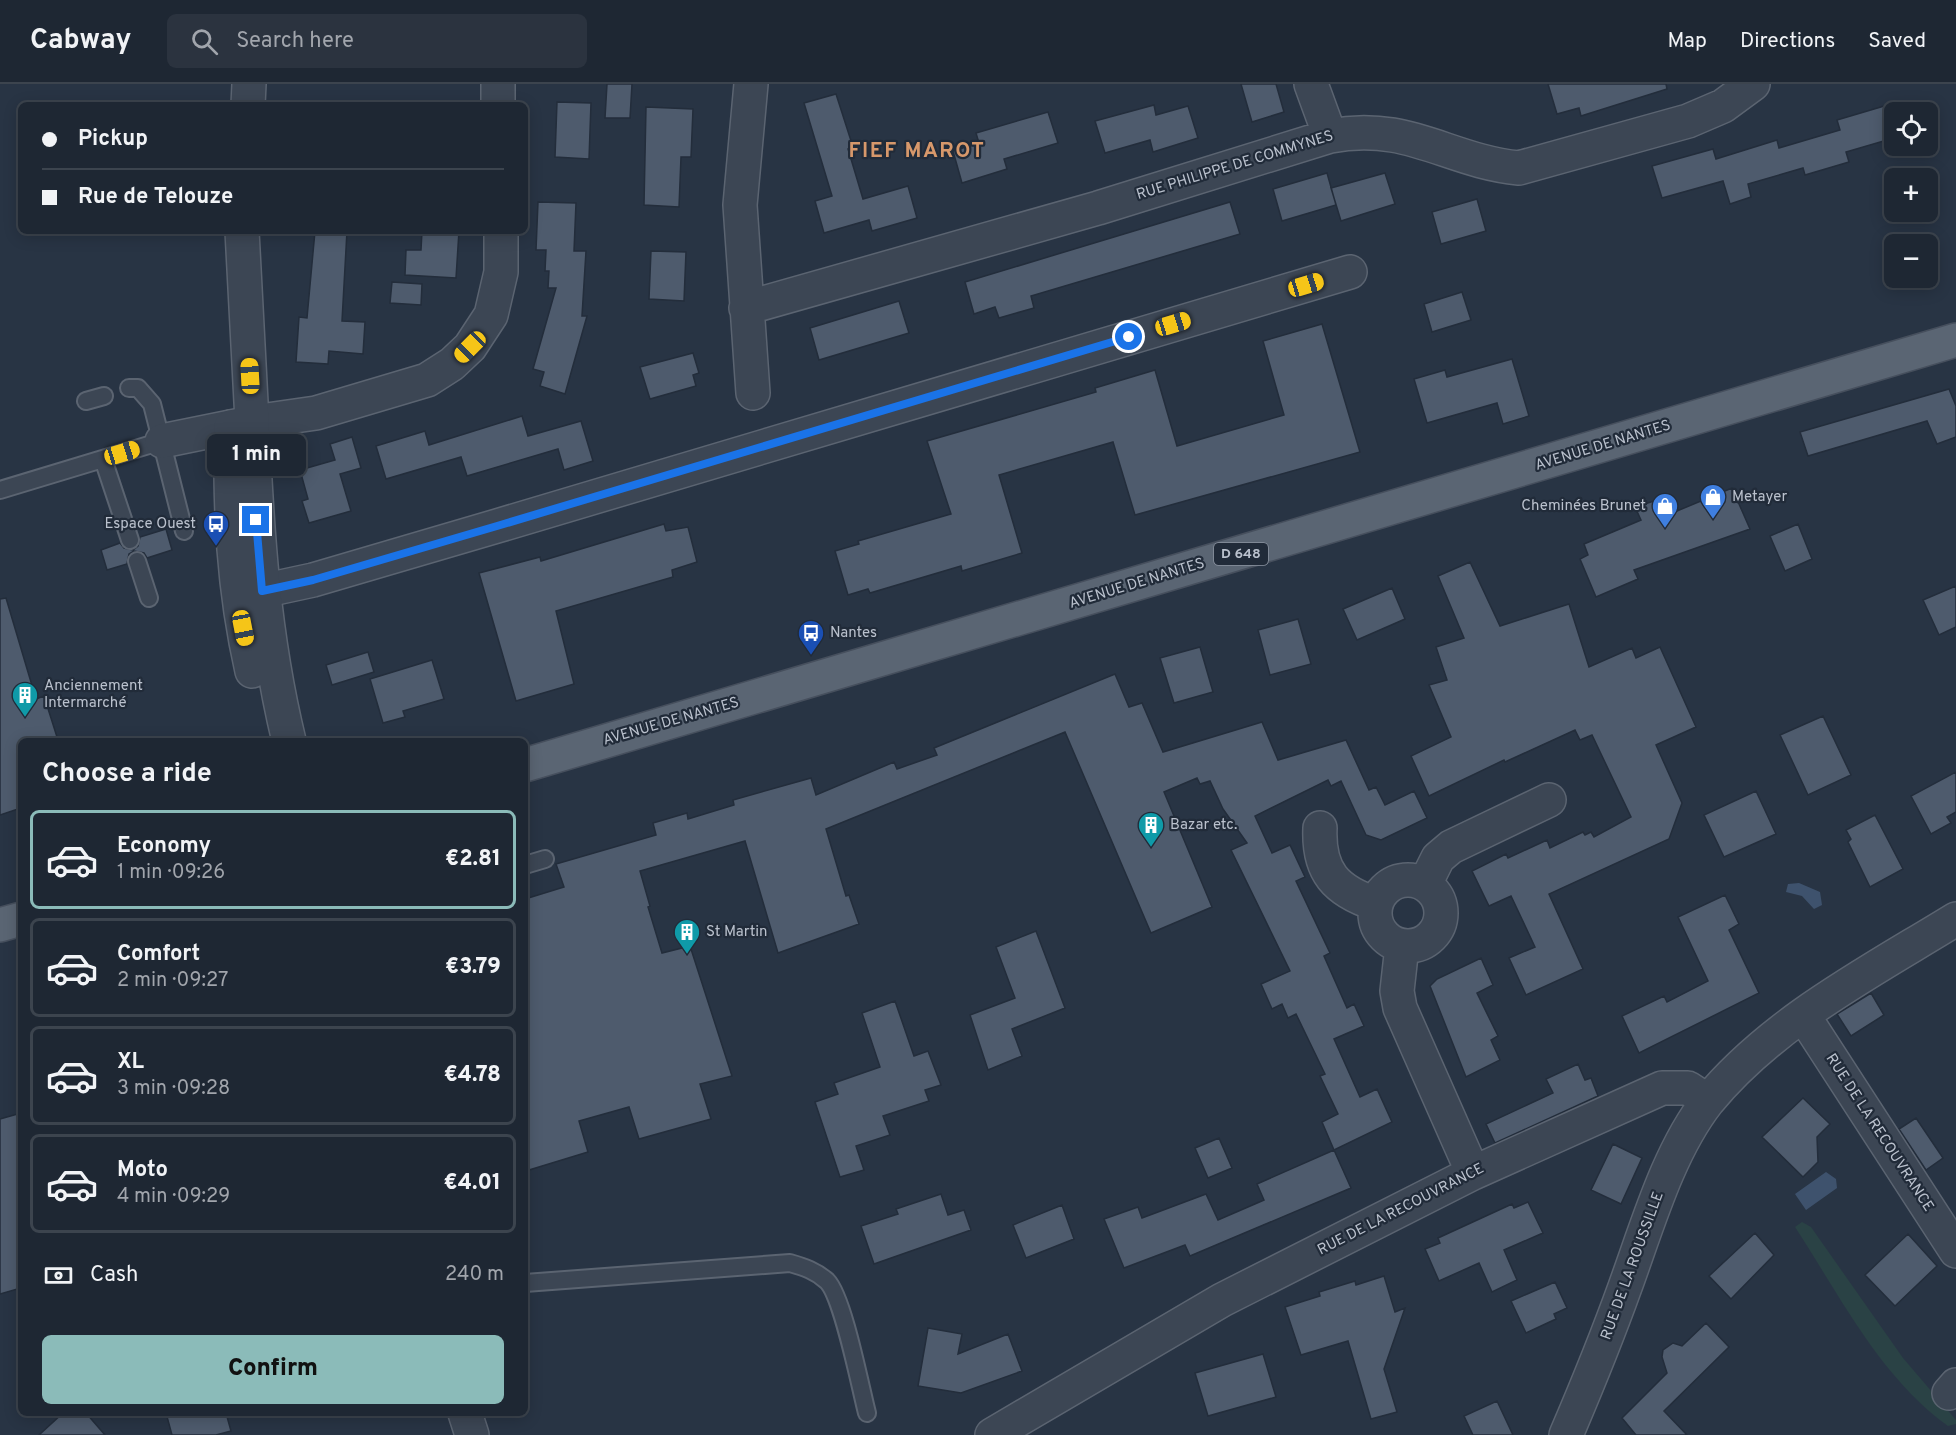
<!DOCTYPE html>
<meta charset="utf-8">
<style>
body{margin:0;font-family:Overpass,sans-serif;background:#2b333f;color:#f1f3f6;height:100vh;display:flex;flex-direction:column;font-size:22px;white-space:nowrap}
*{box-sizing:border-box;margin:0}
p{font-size:20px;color:#a1a5ac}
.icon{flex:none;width:33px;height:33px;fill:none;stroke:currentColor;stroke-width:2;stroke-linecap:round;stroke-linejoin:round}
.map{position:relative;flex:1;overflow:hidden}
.side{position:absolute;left:18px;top:654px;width:510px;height:678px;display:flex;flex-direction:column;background:#1e2733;border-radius:9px;box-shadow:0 3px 15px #0003,0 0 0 2px #3c444e}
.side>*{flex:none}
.guide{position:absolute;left:18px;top:18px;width:510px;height:132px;border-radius:9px;box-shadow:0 3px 15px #0003,0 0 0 2px #3c444e;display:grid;align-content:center;height:132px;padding:0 24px;background:#1e2733}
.controls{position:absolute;left:1884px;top:18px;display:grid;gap:12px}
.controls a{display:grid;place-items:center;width:54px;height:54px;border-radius:9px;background:#1e2733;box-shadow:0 3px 15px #0003,0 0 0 2px #3c444e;font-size:30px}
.end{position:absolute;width:27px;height:27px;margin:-14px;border:8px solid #1a73e8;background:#fff;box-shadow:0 0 0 3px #fff}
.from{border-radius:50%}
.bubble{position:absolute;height:42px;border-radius:9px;background:#1e2733;box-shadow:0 3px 15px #0003,0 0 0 2px #3c444e;font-size:20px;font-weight:800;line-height:42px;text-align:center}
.car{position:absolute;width:18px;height:36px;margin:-18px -9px;border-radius:8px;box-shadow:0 0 4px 2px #0007;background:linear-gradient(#f5c518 24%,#345 0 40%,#f5c518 0 76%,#345 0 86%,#f5c518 0)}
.guide b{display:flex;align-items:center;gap:21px;height:57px;font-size:22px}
.guide b+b{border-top:2px solid #3c444e}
.guide i{width:15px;height:15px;background:#f1f3f6}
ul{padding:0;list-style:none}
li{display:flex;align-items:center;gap:18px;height:99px;margin:0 12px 9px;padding:0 12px;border:3px solid #3c444e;border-radius:9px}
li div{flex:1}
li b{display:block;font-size:22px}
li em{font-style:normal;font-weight:800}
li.current{border-color:#8bbbb9}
li>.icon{width:54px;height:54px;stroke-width:1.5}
h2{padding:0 24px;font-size:27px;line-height:72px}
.pay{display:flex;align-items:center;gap:15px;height:66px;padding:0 24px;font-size:22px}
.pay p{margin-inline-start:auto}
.button{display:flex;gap:12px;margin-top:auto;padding:12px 24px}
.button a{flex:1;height:69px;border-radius:9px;background:#8bbbb9;color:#111;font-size:24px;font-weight:800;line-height:69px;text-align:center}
header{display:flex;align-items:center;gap:36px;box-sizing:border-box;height:84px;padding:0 30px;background:#1e2733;border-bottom:2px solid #3c444e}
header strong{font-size:28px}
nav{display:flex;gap:33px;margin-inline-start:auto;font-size:21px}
.search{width:420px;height:54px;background:#2b333f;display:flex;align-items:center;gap:15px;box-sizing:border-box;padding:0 21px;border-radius:9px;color:#a1a5ac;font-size:22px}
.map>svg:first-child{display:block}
.green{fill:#2a4245}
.water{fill:#3e526d}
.building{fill:#4e5b6d;stroke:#232d3b;stroke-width:1.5}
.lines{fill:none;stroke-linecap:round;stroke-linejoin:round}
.service-casing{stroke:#5b6471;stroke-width:20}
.minor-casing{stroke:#5b6471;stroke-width:36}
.tertiary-casing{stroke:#5b6471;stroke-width:36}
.primary-casing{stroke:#464f5d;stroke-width:36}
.service{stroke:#3c4654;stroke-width:16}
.minor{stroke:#3c4654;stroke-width:33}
.tertiary{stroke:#3c4654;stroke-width:33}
.primary{stroke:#5a6573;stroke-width:33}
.route{stroke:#1a73e8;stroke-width:8}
.labels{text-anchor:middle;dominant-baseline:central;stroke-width:4.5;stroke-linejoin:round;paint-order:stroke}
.shield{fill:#212b39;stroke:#8c94a1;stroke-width:1.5}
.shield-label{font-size:14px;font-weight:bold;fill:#bac1cd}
.street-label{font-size:15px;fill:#bac1cd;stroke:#212b39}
.poi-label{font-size:15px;fill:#bac1cd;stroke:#212b39;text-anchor:start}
.district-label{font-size:21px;font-weight:bold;letter-spacing:1.5px;fill:#d7986b;stroke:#212b39}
</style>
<header>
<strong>Cabway</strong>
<div class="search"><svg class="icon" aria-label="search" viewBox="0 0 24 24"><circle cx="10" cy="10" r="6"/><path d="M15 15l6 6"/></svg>Search here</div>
<nav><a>Map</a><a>Directions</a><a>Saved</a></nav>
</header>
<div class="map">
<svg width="1956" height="1351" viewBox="0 0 1956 1351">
<rect width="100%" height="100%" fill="#283444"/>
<path class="green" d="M 1802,1138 L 1811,1143 L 1903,1274 L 1956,1336 L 1956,1340 L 1948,1342 C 1880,1293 1840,1212 1795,1143 Z"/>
<path class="water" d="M 1799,799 L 1820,808 L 1822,821 L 1814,825 L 1802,812 L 1786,808 L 1788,800 Z
M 1826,1088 L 1836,1095 L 1837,1104 L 1806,1126 L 1795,1110 Z"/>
<path class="building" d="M 607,0 L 632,0 L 630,34 L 605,34 Z
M 1241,0 L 1276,0 L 1284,28 L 1252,38 Z
M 1548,0 L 1666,0 L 1667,5 L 1581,32 L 1579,24 L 1557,30 Z
M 836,10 L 853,63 L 848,65 L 863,115 L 908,102 L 917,134 L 872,147 L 869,136 L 824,149 L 815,117 L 832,112 L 804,19 Z
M 557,18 L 591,19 L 589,75 L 555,73 Z
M 1891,20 L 1894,32 L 1894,54 L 1846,68 L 1849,78 L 1805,91 L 1803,84 L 1748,100 L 1751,113 L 1730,120 L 1723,97 L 1662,114 L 1652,82 L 1713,65 L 1716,75 L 1777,56 L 1779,64 L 1840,46 L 1837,36 Z
M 1154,21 L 1156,31 L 1188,22 L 1198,54 L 1153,68 L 1150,56 L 1105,69 L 1095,37 Z
M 646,23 L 693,25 L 691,73 L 681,73 L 679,123 L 644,121 Z
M 1048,28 L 1058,59 L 1004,75 L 1007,85 L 962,99 L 953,67 L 979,59 L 976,49 Z
M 1327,89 L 1336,121 L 1282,137 L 1273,105 Z
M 1385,89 L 1395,120 L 1341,137 L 1331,104 Z
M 1477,115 L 1486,147 L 1441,160 L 1432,128 Z
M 538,118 L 576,119 L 574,167 L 586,167 L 582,232 L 587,232 L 565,310 L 540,302 L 544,288 L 533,285 L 556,204 L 548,204 L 549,187 L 545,187 L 546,166 L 536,166 Z
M 1230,118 L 1240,150 L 1031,212 L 1034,224 L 999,234 L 995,223 L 974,230 L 965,198 Z
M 315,147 L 347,147 L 342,237 L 365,238 L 363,270 L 329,267 L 328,280 L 296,278 L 299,233 L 307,234 Z
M 422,147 L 459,147 L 456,194 L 405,191 L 406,166 L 421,166 Z
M 651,167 L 686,168 L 684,217 L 649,215 Z
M 392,198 L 422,200 L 421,221 L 390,219 Z
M 1462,208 L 1471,236 L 1432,248 L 1424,220 Z
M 899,217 L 909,249 L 819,276 L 810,244 Z
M 1322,240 L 1360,368 L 1135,431 L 1113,358 L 999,391 L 1022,469 L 962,487 L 961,482 L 870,509 L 868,505 L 848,511 L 835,467 L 859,460 L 858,457 L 951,430 L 927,357 L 1096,308 L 1095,304 L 1155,286 L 1177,362 L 1284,331 L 1263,257 Z
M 693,269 L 699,289 L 693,291 L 696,302 L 650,315 L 640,283 Z
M 1512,275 L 1529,332 L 1503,340 L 1497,319 L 1427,339 L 1414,295 L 1445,286 L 1447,293 Z
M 1949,305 L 1956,322 L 1956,353 L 1937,360 L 1927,337 L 1808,372 L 1800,348 Z
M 522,332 L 528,352 L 581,337 L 593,377 L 564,386 L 558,365 L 467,392 L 461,373 L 386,395 L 376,362 L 425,347 L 429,361 Z
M 352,353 L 361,384 L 340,390 L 351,427 L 309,439 L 302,417 L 308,415 L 300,386 L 335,376 L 330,360 Z
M 1732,404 L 1750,445 L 1634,486 L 1638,495 L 1596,513 L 1580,475 L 1588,471 L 1584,460 L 1641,436 L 1635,423 L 1670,412 L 1677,427 Z
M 664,440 L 666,447 L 688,443 L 697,478 L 672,486 L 673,493 L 556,527 L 574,600 L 516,617 L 479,489 L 540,473 L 541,477 Z
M 1798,440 L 1812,475 L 1785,487 L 1770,452 Z
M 166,445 L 172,466 L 147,474 L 144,469 L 134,467 L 129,470 L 127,480 L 107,486 L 101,466 L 120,459 L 124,464 L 133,466 L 138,462 L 140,453 Z
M 1470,478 L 1500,542 L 1569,520 L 1589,583 L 1632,564 L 1636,574 L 1660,563 L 1696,643 L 1656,661 L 1682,719 L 1669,755 L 1549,810 L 1583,885 L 1526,911 L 1509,874 L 1535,863 L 1511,812 L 1489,822 L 1472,787 L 1506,770 L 1508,774 L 1547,756 L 1550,764 L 1583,748 L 1585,751 L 1591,748 L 1594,753 L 1631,733 L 1592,651 L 1580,656 L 1575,646 L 1505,678 L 1504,676 L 1429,712 L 1411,672 L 1451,653 L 1429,601 L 1447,596 L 1436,563 L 1464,554 L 1438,492 Z
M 1956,502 L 1956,543 L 1939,551 L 1923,516 Z
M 1392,504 L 1405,535 L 1357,556 L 1343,525 Z
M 6,514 L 36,615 L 44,612 L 57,653 L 44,657 L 21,657 L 21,724 L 0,731 L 0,515 Z
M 1298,535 L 1311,580 L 1270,591 L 1258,546 Z
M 1200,563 L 1213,608 L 1174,619 L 1160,574 Z
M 368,568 L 374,588 L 332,601 L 326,581 Z
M 432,576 L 444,615 L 403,627 L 405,633 L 383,639 L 370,595 Z
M 1115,590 L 1129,623 L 1142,619 L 1163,668 L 1262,638 L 1278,676 L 1346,656 L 1369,706 L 1376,703 L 1385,721 L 1414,707 L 1427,734 L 1381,756 L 1366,751 L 1341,697 L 1331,702 L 1328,696 L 1255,732 L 1272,769 L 1290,761 L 1305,793 L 1296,797 L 1330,869 L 1324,872 L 1347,924 L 1354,920 L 1364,942 L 1334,955 L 1360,1013 L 1377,1005 L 1392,1038 L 1334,1066 L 1322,1038 L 1338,1030 L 1320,992 L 1325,990 L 1296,930 L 1288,934 L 1282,920 L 1272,925 L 1261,900 L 1290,887 L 1231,766 L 1247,759 L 1223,725 L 1210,697 L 1200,700 L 1197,694 L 1164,708 L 1212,823 L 1151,849 L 1065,648 L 826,745 L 846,812 L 849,811 L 859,840 L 778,869 L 745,757 L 640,787 L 650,822 L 648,823 L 662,869 L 690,862 L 732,992 L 700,1000 L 711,1035 L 639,1055 L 629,1023 L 579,1037 L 588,1068 L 529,1086 L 525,1073 L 525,815 L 564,803 L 556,780 L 656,751 L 653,739 L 687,729 L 688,735 L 734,721 L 733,716 L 811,694 L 816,711 L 894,678 L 897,685 L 937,671 L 934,664 Z
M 1823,632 L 1851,691 L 1808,711 L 1780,651 Z
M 1956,688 L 1956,728 L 1947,733 L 1951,739 L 1931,750 L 1911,712 Z
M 1756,707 L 1776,750 L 1724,773 L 1704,731 Z
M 1875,731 L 1903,785 L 1870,803 L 1848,758 L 1851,755 L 1846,746 Z
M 1725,811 L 1739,840 L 1729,846 L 1759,909 L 1639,969 L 1622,932 L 1664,912 L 1667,918 L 1708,897 L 1678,833 Z
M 1036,847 L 1065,924 L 1012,945 L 1022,972 L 988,986 L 970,931 L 1015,914 L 996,863 Z
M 1481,874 L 1493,901 L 1477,909 L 1498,952 L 1491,956 L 1500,976 L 1466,993 L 1430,902 L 1437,895 Z
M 1871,909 L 1884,931 L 1851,952 L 1837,930 Z
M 895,917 L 914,972 L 928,967 L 941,1001 L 925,1006 L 929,1017 L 883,1032 L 890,1051 L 856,1062 L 864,1086 L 840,1093 L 815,1018 L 838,1010 L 834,999 L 880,983 L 862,929 Z
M 1578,980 L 1585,996 L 1591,994 L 1598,1012 L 1495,1059 L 1486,1040 L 1553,1009 L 1546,995 Z
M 1803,1014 L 1830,1040 L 1817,1053 L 1818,1078 L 1803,1093 L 1762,1053 Z
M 21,1029 L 21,1204 L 0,1210 L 0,1035 Z
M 1916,1034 L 1943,1074 L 1926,1086 L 1899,1045 Z
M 1219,1054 L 1232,1084 L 1208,1094 L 1195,1064 Z
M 1613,1060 L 1642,1074 L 1621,1120 L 1591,1106 Z
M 1334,1066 L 1351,1104 L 1190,1172 L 1185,1161 L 1124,1184 L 1104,1135 L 1138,1123 L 1142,1134 L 1206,1110 L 1218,1136 L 1264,1116 L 1257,1100 Z
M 941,1110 L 948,1131 L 964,1126 L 971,1146 L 874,1180 L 861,1142 L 898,1130 L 896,1125 Z
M 1528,1118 L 1543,1149 L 1504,1166 L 1517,1196 L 1492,1208 L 1479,1179 L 1439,1197 L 1425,1165 L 1440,1159 L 1438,1154 L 1512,1120 L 1514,1124 Z
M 1062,1121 L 1074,1155 L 1026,1174 L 1013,1141 Z
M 1755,1149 L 1774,1171 L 1731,1215 L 1709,1192 Z
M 1908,1150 L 1937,1182 L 1895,1222 L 1865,1191 Z
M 1384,1192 L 1395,1228 L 1405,1224 L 1384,1285 L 1397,1328 L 1371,1335 L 1348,1257 L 1301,1271 L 1285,1223 L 1320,1212 L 1319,1208 L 1355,1197 L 1356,1201 Z
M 1555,1198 L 1567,1224 L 1554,1230 L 1556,1235 L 1526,1249 L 1511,1217 Z
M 1706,1239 L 1729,1263 L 1664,1327 L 1687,1351 L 1636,1351 L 1622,1334 L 1667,1289 L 1662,1273 L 1663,1266 L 1673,1259 L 1682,1262 Z
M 928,1244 L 962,1250 L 958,1270 L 1008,1250 L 1022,1287 L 961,1309 L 918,1302 Z
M 1263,1270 L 1276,1313 L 1208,1332 L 1195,1289 Z
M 1497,1317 L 1513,1351 L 1473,1351 L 1464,1332 Z
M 63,1329 L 86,1329 L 105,1351 L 39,1351 Z
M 166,1329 L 226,1329 L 231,1347 L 216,1351 L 172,1351 Z"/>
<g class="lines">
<g class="service-casing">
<path id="service" d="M 129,304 L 138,304 L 152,320 L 184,447
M 86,317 L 104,312
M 103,375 L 130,456
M 0,406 L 162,357
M 137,477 L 149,514
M 525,781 L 545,775
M 525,1199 L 790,1179 C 804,1183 816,1187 827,1197 C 843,1213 860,1302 867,1329"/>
</g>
<g class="minor-casing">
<path id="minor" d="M 498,0 L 498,21
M 751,0 L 740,121 L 753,309
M 1311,0 L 1330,52
M 746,224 L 1098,124 L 1330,52 C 1408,37 1448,77 1519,84 L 1688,37 L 1723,22 L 1753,0
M 162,357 L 260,337 L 316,329 L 427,296 L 452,280 L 470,263 L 491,231 L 501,188 L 501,147
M 262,507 L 313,496 L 497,442 L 1350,188
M 1320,744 C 1318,788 1336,807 1376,820
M1375 829a33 33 0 1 1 66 0a33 33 0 1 1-66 0Z
M 1425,800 L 1438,774 L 1451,763 L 1549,716
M 1402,862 L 1397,907 L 1400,924 L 1473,1089
M 1803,931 L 1956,1167
M 1949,1309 L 1956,1301
M 992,1351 L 1222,1216 L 1473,1089 L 1662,1004 L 1688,1004 L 1708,1017
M 1566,1351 C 1587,1302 1607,1253 1625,1203 C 1647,1143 1668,1068 1708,1017 C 1773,938 1870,888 1956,835"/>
</g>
<g class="tertiary-casing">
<path id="tertiary" d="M 248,21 L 249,0
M 242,147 C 245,211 249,274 252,337 C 257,447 263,550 289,657
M 231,343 C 230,428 233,503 252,587
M 465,1329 L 472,1351"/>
</g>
<g class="primary-casing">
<path id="primary" d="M 525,681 L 1956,256
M 0,841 L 21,835"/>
</g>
<use href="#service" class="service"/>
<use href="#minor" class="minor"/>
<use href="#tertiary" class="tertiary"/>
<use href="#primary" class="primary"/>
</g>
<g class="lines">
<path class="route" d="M 256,436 L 262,507 L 313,496 L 497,442 L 1129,253"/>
</g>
<defs>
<g id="shop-pin" transform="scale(1.35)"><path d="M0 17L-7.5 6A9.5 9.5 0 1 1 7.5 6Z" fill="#3f7fe0" stroke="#212b39"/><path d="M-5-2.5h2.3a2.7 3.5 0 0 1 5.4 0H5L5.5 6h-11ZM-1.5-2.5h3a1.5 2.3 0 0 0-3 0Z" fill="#fff"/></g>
<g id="bus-pin" transform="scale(1.35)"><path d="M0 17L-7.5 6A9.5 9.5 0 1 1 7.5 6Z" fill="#1a4fb4" stroke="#212b39"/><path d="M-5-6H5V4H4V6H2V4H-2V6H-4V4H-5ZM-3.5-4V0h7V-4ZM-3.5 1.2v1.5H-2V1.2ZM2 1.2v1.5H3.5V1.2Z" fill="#fff"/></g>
<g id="building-pin" transform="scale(1.35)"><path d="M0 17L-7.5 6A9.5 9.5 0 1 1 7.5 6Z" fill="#0f9aa8" stroke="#212b39"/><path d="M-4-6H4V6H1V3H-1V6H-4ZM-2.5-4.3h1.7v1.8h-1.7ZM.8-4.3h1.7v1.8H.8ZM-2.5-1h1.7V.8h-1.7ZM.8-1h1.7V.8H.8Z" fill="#fff"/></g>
</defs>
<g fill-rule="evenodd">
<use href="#shop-pin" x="1713" y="413"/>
<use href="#shop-pin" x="1665" y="422"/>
<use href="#bus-pin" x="216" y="440"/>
<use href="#bus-pin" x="811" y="549"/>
<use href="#building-pin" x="25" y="611"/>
<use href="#building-pin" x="1151" y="741"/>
<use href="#building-pin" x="687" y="848"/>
</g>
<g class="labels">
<rect class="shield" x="1214" y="459" width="54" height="22" rx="4.5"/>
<g class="shield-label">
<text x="1241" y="470">D 648</text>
</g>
<g class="street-label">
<text transform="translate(1235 82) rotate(-17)">RUE PHILIPPE DE COMMYNES</text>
<text transform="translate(1603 362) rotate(-17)">AVENUE DE NANTES</text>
<text transform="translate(1137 500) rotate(-17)">AVENUE DE NANTES</text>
<text transform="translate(671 638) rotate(-16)">AVENUE DE NANTES</text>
<text transform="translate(1879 1049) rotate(57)">RUE DE LA RECOUVRANCE</text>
<text transform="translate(1401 1126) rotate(-27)">RUE DE LA RECOUVRANCE</text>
<text transform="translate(1633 1182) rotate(-70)">RUE DE LA ROUSSILLE</text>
</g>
<g class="poi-label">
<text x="1732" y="413">Metayer</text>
<text x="1646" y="422" text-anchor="end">Cheminées Brunet</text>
<text x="196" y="440" text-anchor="end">Espace Ouest</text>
<text x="830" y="549">Nantes</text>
<text x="44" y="602">Anciennement<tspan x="44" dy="17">Intermarché</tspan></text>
<text x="1170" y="741">Bazar etc.</text>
<text x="706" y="848">St Martin</text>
</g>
<g class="district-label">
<text x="917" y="67">FIEF MAROT</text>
</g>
</g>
</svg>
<div class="controls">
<a><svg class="icon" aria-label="locate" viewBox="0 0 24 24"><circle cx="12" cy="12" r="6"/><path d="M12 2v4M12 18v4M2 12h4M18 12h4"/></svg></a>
<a>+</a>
<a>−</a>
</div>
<i class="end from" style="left:1129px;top:253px"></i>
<i class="end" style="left:256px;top:436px"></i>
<div class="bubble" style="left:207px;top:350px;width:99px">1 min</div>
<i class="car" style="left:1306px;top:201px;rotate:73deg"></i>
<i class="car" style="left:1173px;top:240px;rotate:73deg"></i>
<i class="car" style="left:470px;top:263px;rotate:225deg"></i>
<i class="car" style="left:250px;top:292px;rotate:357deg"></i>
<i class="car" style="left:122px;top:369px;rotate:73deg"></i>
<i class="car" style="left:243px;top:544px;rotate:169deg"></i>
<div class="guide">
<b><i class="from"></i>Pickup</b>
<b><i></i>Rue de Telouze</b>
</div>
<section class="side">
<h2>Choose a ride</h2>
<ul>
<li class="current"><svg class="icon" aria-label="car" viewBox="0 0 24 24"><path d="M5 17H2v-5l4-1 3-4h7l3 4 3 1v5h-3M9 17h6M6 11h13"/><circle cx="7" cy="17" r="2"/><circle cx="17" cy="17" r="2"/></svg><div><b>Economy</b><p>1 min · 09:26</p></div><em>€2.81</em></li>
<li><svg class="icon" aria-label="car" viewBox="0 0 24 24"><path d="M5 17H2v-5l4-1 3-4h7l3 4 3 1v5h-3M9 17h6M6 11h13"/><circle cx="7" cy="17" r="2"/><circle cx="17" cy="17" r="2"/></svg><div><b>Comfort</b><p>2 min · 09:27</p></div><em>€3.79</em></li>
<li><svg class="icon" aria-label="car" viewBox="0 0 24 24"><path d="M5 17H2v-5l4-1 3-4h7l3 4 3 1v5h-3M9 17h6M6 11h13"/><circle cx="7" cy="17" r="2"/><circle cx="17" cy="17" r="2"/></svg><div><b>XL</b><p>3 min · 09:28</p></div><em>€4.78</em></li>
<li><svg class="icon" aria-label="car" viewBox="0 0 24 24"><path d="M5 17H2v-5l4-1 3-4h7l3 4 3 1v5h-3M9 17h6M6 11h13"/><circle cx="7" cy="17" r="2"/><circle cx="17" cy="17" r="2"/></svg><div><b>Moto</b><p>4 min · 09:29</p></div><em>€4.01</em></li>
</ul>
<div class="pay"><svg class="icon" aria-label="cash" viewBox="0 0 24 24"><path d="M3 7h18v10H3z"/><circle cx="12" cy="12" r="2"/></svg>Cash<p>240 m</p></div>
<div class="button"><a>Confirm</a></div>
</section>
</div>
